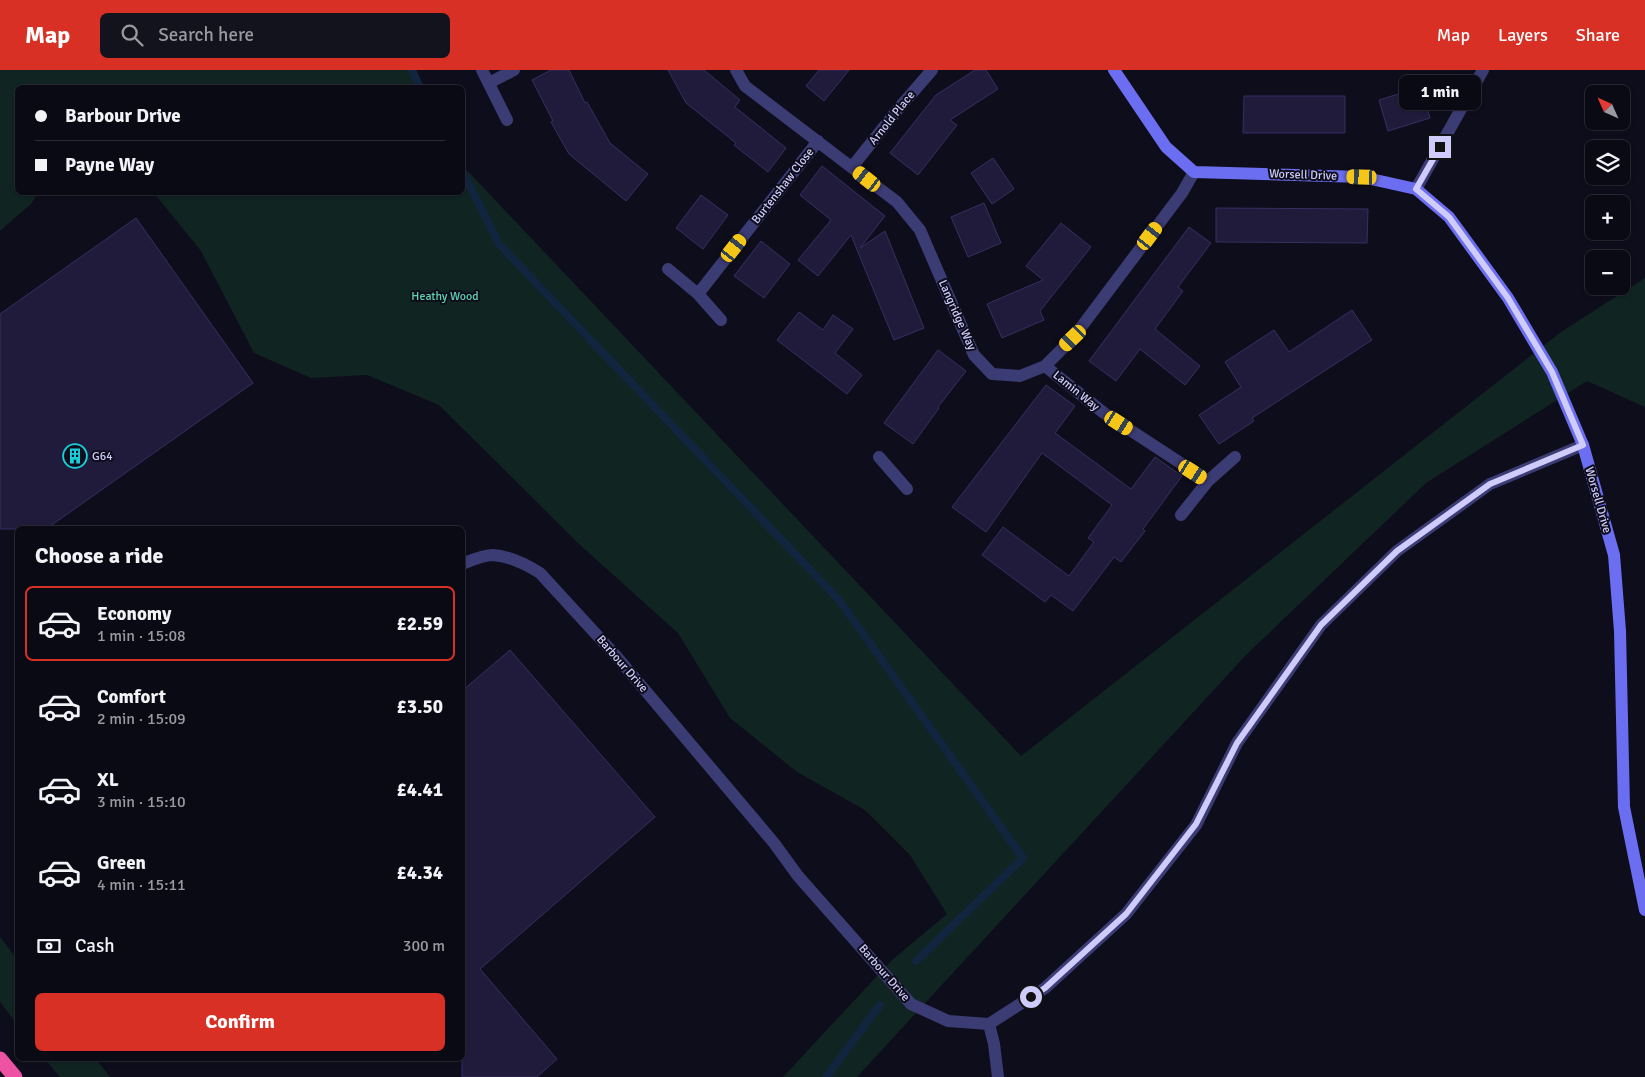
<!DOCTYPE html>
<meta charset="utf-8">
<style>
body{margin:0;font-family:Signika,sans-serif;background:#13131d;color:#f1f3f6;height:100vh;display:flex;flex-direction:column;font-size:19px;white-space:nowrap}
*{box-sizing:border-box;margin:0}
p{font-size:16px;color:#999aa0}
.icon{flex:none;width:28px;height:28px;fill:none;stroke:currentColor;stroke-width:2;stroke-linecap:round;stroke-linejoin:round}
.map{position:relative;flex:1;overflow:hidden}
.drawer{position:absolute;left:15px;top:456px;width:450px;height:535px;display:flex;flex-direction:column;background:#0a0a14;border-radius:8px;box-shadow:0 1px 4px #0004,0 0 0 1px #2a2b34}
.drawer>*{flex:none}
.top-card{position:absolute;left:15px;top:15px;width:450px;height:110px;border-radius:8px;box-shadow:0 1px 4px #0004,0 0 0 1px #2a2b34;display:grid;align-content:center;height:110px;padding:0 20px;background:#0a0a14}
.needle{width:32px;rotate:315deg}
.buttons{position:absolute;left:1585px;top:15px;display:grid;gap:10px}
.buttons a{display:grid;place-items:center;width:45px;height:45px;border-radius:8px;background:#0a0a14;box-shadow:0 1px 4px #0004,0 0 0 1px #2a2b34;font-size:25px}
.end{position:absolute;width:22px;height:22px;margin:-11px;border:6px solid #cfcbfa;background:#111;box-shadow:0 0 0 2px #111}
.from{border-radius:50%}
.bubble{position:absolute;height:35px;border-radius:8px;background:#0a0a14;box-shadow:0 1px 4px #0004,0 0 0 1px #2a2b34;font-size:16px;font-weight:700;line-height:35px;text-align:center}
.car{position:absolute;width:15px;height:30px;margin:-15px -8px;border-radius:6px;box-shadow:0 0 4px 1px #0007;background:linear-gradient(#f5c518 24%,#345 0 40%,#f5c518 0 76%,#345 0 86%,#f5c518 0)}
.top-card b{display:flex;align-items:center;gap:18px;height:48px;font-size:19px}
.top-card b+b{border-top:1px solid #2a2b34}
.top-card i{width:12px;height:12px;background:#f1f3f6}
ul{padding:0;list-style:none}
li{display:flex;align-items:center;gap:15px;height:75px;margin:0 10px 8px;padding:0 10px;border:2px solid transparent;border-radius:8px}
li div{flex:1}
li b{display:block;font-size:19px}
li em{font-style:normal;font-weight:700}
li.selected{border-color:#d93025}
li>.icon{width:45px;height:45px;stroke-width:1.5}
h2{padding:0 20px;font-size:22px;line-height:60px}
.pay{display:flex;align-items:center;gap:12px;height:55px;padding:0 20px;font-size:19px}
.pay p{margin-inline-start:auto}
.primary-button{display:flex;gap:10px;margin-top:auto;padding:10px 20px}
.primary-button a{flex:1;height:58px;border-radius:8px;background:#d93025;color:#fff;font-size:20px;font-weight:700;line-height:58px;text-align:center}
header{display:flex;align-items:center;gap:30px;box-sizing:border-box;height:70px;padding:0 25px;background:#d93025;color:#fff}
header strong{font-size:24px}
nav{display:flex;gap:28px;margin-inline-start:auto;font-size:18px}
.search{width:350px;height:45px;background:#13131d;display:flex;align-items:center;gap:12px;box-sizing:border-box;padding:0 18px;border-radius:8px;color:#999aa0;font-size:19px}
.map>svg:first-child{display:block}
.green{fill:#102422}
.lines{fill:none;stroke-linecap:round;stroke-linejoin:round}
.stream{stroke:#11253f;stroke-width:8}
.building{fill:#201b3a;stroke:#372f63}
.street{stroke:#3c3c75;stroke-width:12}
.secondary{stroke:#6c6ef1;stroke-width:12}
.highway{stroke:#ee52a3;stroke-width:15}
.route{stroke:#cfcbfa;stroke-width:6}
.labels{text-anchor:middle;dominant-baseline:central;stroke-width:4;stroke-linejoin:round;paint-order:stroke}
.street-label{font-size:12px;fill:#cfcbfa;stroke:#0e0d1b}
.park-label{font-size:12px;fill:#60d1b0;stroke:#0e0d1b}
.poi-label{font-size:12px;fill:#cfcbfa;stroke:#0e0d1b;text-anchor:start}
</style>
<header>
<strong>Map</strong>
<div class="search"><svg class="icon" aria-label="search" viewBox="0 0 24 24"><circle cx="10" cy="10" r="6"/><path d="M15 15l6 6"/></svg>Search here</div>
<nav><a>Map</a><a>Layers</a><a>Share</a></nav>
</header>
<div class="map">
<svg width="1645" height="1007" viewBox="0 0 1645 1007">
<rect width="100%" height="100%" fill="#0e0d1b"/>
<path class="green" d="M 0,0 L 413,0 L 421,17 L 18,18 L 18,122 L 38,123 L 31,134 L 0,161 Z
M 463,96 L 1021,686 L 1561,262 L 1645,208 L 1645,337 L 1587,311 L 1426,413 L 1246,585 L 857,1007 L 783,1007 L 891,891 L 947,844 L 910,785 L 865,740 L 797,702 L 730,648 L 678,563 L 580,475 L 439,335 L 367,305 L 311,308 L 254,283 L 201,181 L 154,123 L 462,122 Z
M 0,867 L 17,889 L 17,954 L 0,932 Z
M 45,989 L 96,989 L 110,1007 L 60,1007 Z"/>
<g class="lines">
<path class="stream" d="M 412,0 L 420,18
M 462,101 L 499,174 L 839,530 L 1023,788 L 916,891
M 826,1007 L 880,935"/>
</g>
<path class="building" d="M 551,0 L 569,0 L 585,33 L 587,32 L 610,73 L 648,104 L 626,131 L 569,84 L 551,52 L 553,51 L 532,10 Z
M 668,0 L 704,0 L 740,30 L 735,37 L 786,78 L 768,102 L 734,75 L 736,73 L 686,33 Z
M 819,0 L 849,0 L 824,31 L 806,16 Z
M 975,0 L 986,0 L 998,19 L 950,50 L 957,55 L 918,105 L 890,83 L 936,25 Z
M 1421,17 L 1430,48 L 1388,61 L 1379,30 Z
M 1244,26 L 1345,26 L 1345,63 L 1243,63 Z
M 993,88 L 1014,119 L 992,134 L 971,103 Z
M 822,96 L 885,146 L 860,178 L 885,161 L 924,258 L 894,270 L 851,165 L 818,206 L 798,190 L 831,150 L 800,125 Z
M 701,125 L 728,145 L 703,179 L 676,158 Z
M 984,133 L 1001,173 L 968,187 L 951,147 Z
M 1216,138 L 1368,139 L 1367,173 L 1216,172 Z
M 136,148 L 253,313 L 46,459 L 0,459 L 0,244 Z
M 1061,153 L 1091,177 L 1040,241 L 1044,250 L 1002,268 L 987,234 L 1043,210 L 1026,196 Z
M 1189,157 L 1211,173 L 1178,217 L 1183,221 L 1155,259 L 1200,296 L 1185,315 L 1140,279 L 1116,311 L 1089,291 Z
M 761,171 L 790,194 L 764,228 L 734,206 Z
M 1352,240 L 1372,270 L 1252,348 L 1254,351 L 1219,374 L 1199,345 L 1241,317 L 1225,292 L 1274,260 L 1289,282 Z
M 799,242 L 823,260 L 833,245 L 853,259 L 835,283 L 862,305 L 847,324 L 777,270 Z
M 938,280 L 966,301 L 938,337 L 939,338 L 913,374 L 884,353 Z
M 1046,315 L 1075,336 L 1055,363 L 1131,419 L 1155,387 L 1182,406 L 1143,459 L 1145,461 L 1121,492 L 1114,487 L 1073,541 L 1051,525 L 1045,532 L 982,485 L 1003,457 L 1069,506 L 1094,472 L 1088,468 L 1112,435 L 1042,383 L 986,462 L 952,437 Z
M 510,580 L 655,747 L 480,899 L 557,989 L 537,1007 L 462,1007 L 462,621 Z"/>
<g class="lines">
<path class="street" d="M 482,0 L 507,50
M 736,0 L 745,16 L 897,132 L 920,160 L 974,285 L 992,304 L 1020,306 L 1045,296 L 1073,268 L 1182,123 L 1194,102
M 489,13 L 514,0
M 852,97 L 899,38 L 932,0
M 1416,119 L 1483,0
M 668,199 L 698,224 L 721,250
M 698,224 L 818,71
M 1045,296 L 1104,343 L 1208,411
M 879,387 L 907,419
M 1181,445 L 1208,411 L 1235,387
M 462,494 C 472,490 483,485 493,485 C 509,486 527,495 540,503 L 617,587 L 774,773 L 798,806 L 911,934 L 948,951 L 989,954 L 1045,918 L 1126,844 L 1196,755 L 1237,673 L 1321,555 L 1397,481 L 1490,414 L 1583,375
M 989,954 L 994,974 L 998,1007"/>
<path class="secondary" d="M 1114,0 L 1166,77 L 1194,102 L 1362,107 L 1416,119 L 1449,147 L 1508,228 L 1552,302 L 1583,375 L 1614,485 L 1620,561 L 1624,737 L 1645,840"/>
<path class="highway" d="M 0,989 L 15,1007"/>
</g>
<g class="lines">
<path class="route" d="M 1031,927 L 1045,918 L 1126,844 L 1196,754 L 1237,673 L 1321,555 L 1397,481 L 1490,414 L 1583,375 L 1552,302 L 1508,228 L 1449,147 L 1416,119 L 1440,77"/>
</g>
<defs>
<g id="building-ring" transform="scale(1.25)"><circle r="9.5" fill="#0e0d1b" stroke="#16d0dc" stroke-width="1.5"/><path d="M-4-6H4V6H1V3H-1V6H-4ZM-2.5-4.3h1.7v1.8h-1.7ZM.8-4.3h1.7v1.8H.8ZM-2.5-1h1.7V.8h-1.7ZM.8-1h1.7V.8H.8Z" fill="#16d0dc"/></g>
</defs>
<g fill-rule="evenodd">
<use href="#building-ring" x="75" y="386"/>
</g>
<g class="labels">
<g class="street-label">
<text transform="translate(892 48) rotate(-51)">Arnold Place</text>
<text transform="translate(1303 105) rotate(2)">Worsell Drive</text>
<text transform="translate(783 116) rotate(-52)">Burtenshaw Close</text>
<text transform="translate(957 245) rotate(66)">Langridge Way</text>
<text transform="translate(1076 321) rotate(39)">Lamin Way</text>
<text transform="translate(1598 430) rotate(74)">Worsell Drive</text>
<text transform="translate(622 594) rotate(49)">Barbour Drive</text>
<text transform="translate(884 903) rotate(49)">Barbour Drive</text>
</g>
<g class="park-label">
<text x="445" y="226">Heathy Wood</text>
</g>
<g class="poi-label">
<text x="92" y="386">G64</text>
</g>
</g>
</svg>
<div class="buttons">
<a><svg class="needle" viewBox="-14 -14 28 28"><path d="M0-13l5 13h-10z" fill="#e53935"/><path d="M0 13l5-13h-10z" fill="#999aa0"/></svg></a>
<a><svg class="icon" aria-label="layers" viewBox="0 0 24 24"><path d="M12 4l9 5-9 5-9-5zM3 14l9 5 9-5"/></svg></a>
<a>+</a>
<a>−</a>
</div>
<i class="end from" style="left:1031px;top:927px"></i>
<i class="end" style="left:1440px;top:77px"></i>
<div class="bubble" style="left:1399px;top:5px;width:82px">1 min</div>
<i class="car" style="left:1362px;top:107px;rotate:272deg"></i>
<i class="car" style="left:867px;top:109px;rotate:308deg"></i>
<i class="car" style="left:1150px;top:166px;rotate:37deg"></i>
<i class="car" style="left:734px;top:178px;rotate:38deg"></i>
<i class="car" style="left:1073px;top:268px;rotate:226deg"></i>
<i class="car" style="left:1119px;top:353px;rotate:123deg"></i>
<i class="car" style="left:1193px;top:402px;rotate:123deg"></i>
<div class="top-card">
<b><i class="from"></i>Barbour Drive</b>
<b><i></i>Payne Way</b>
</div>
<section class="drawer">
<h2>Choose a ride</h2>
<ul>
<li class="selected"><svg class="icon" aria-label="car" viewBox="0 0 24 24"><path d="M5 17H2v-5l4-1 3-4h7l3 4 3 1v5h-3M9 17h6M6 11h13"/><circle cx="7" cy="17" r="2"/><circle cx="17" cy="17" r="2"/></svg><div><b>Economy</b><p>1 min · 15:08</p></div><em>£2.59</em></li>
<li><svg class="icon" aria-label="car" viewBox="0 0 24 24"><path d="M5 17H2v-5l4-1 3-4h7l3 4 3 1v5h-3M9 17h6M6 11h13"/><circle cx="7" cy="17" r="2"/><circle cx="17" cy="17" r="2"/></svg><div><b>Comfort</b><p>2 min · 15:09</p></div><em>£3.50</em></li>
<li><svg class="icon" aria-label="car" viewBox="0 0 24 24"><path d="M5 17H2v-5l4-1 3-4h7l3 4 3 1v5h-3M9 17h6M6 11h13"/><circle cx="7" cy="17" r="2"/><circle cx="17" cy="17" r="2"/></svg><div><b>XL</b><p>3 min · 15:10</p></div><em>£4.41</em></li>
<li><svg class="icon" aria-label="car" viewBox="0 0 24 24"><path d="M5 17H2v-5l4-1 3-4h7l3 4 3 1v5h-3M9 17h6M6 11h13"/><circle cx="7" cy="17" r="2"/><circle cx="17" cy="17" r="2"/></svg><div><b>Green</b><p>4 min · 15:11</p></div><em>£4.34</em></li>
</ul>
<div class="pay"><svg class="icon" aria-label="cash" viewBox="0 0 24 24"><path d="M3 7h18v10H3z"/><circle cx="12" cy="12" r="2"/></svg>Cash<p>300 m</p></div>
<div class="primary-button"><a>Confirm</a></div>
</section>
</div>
